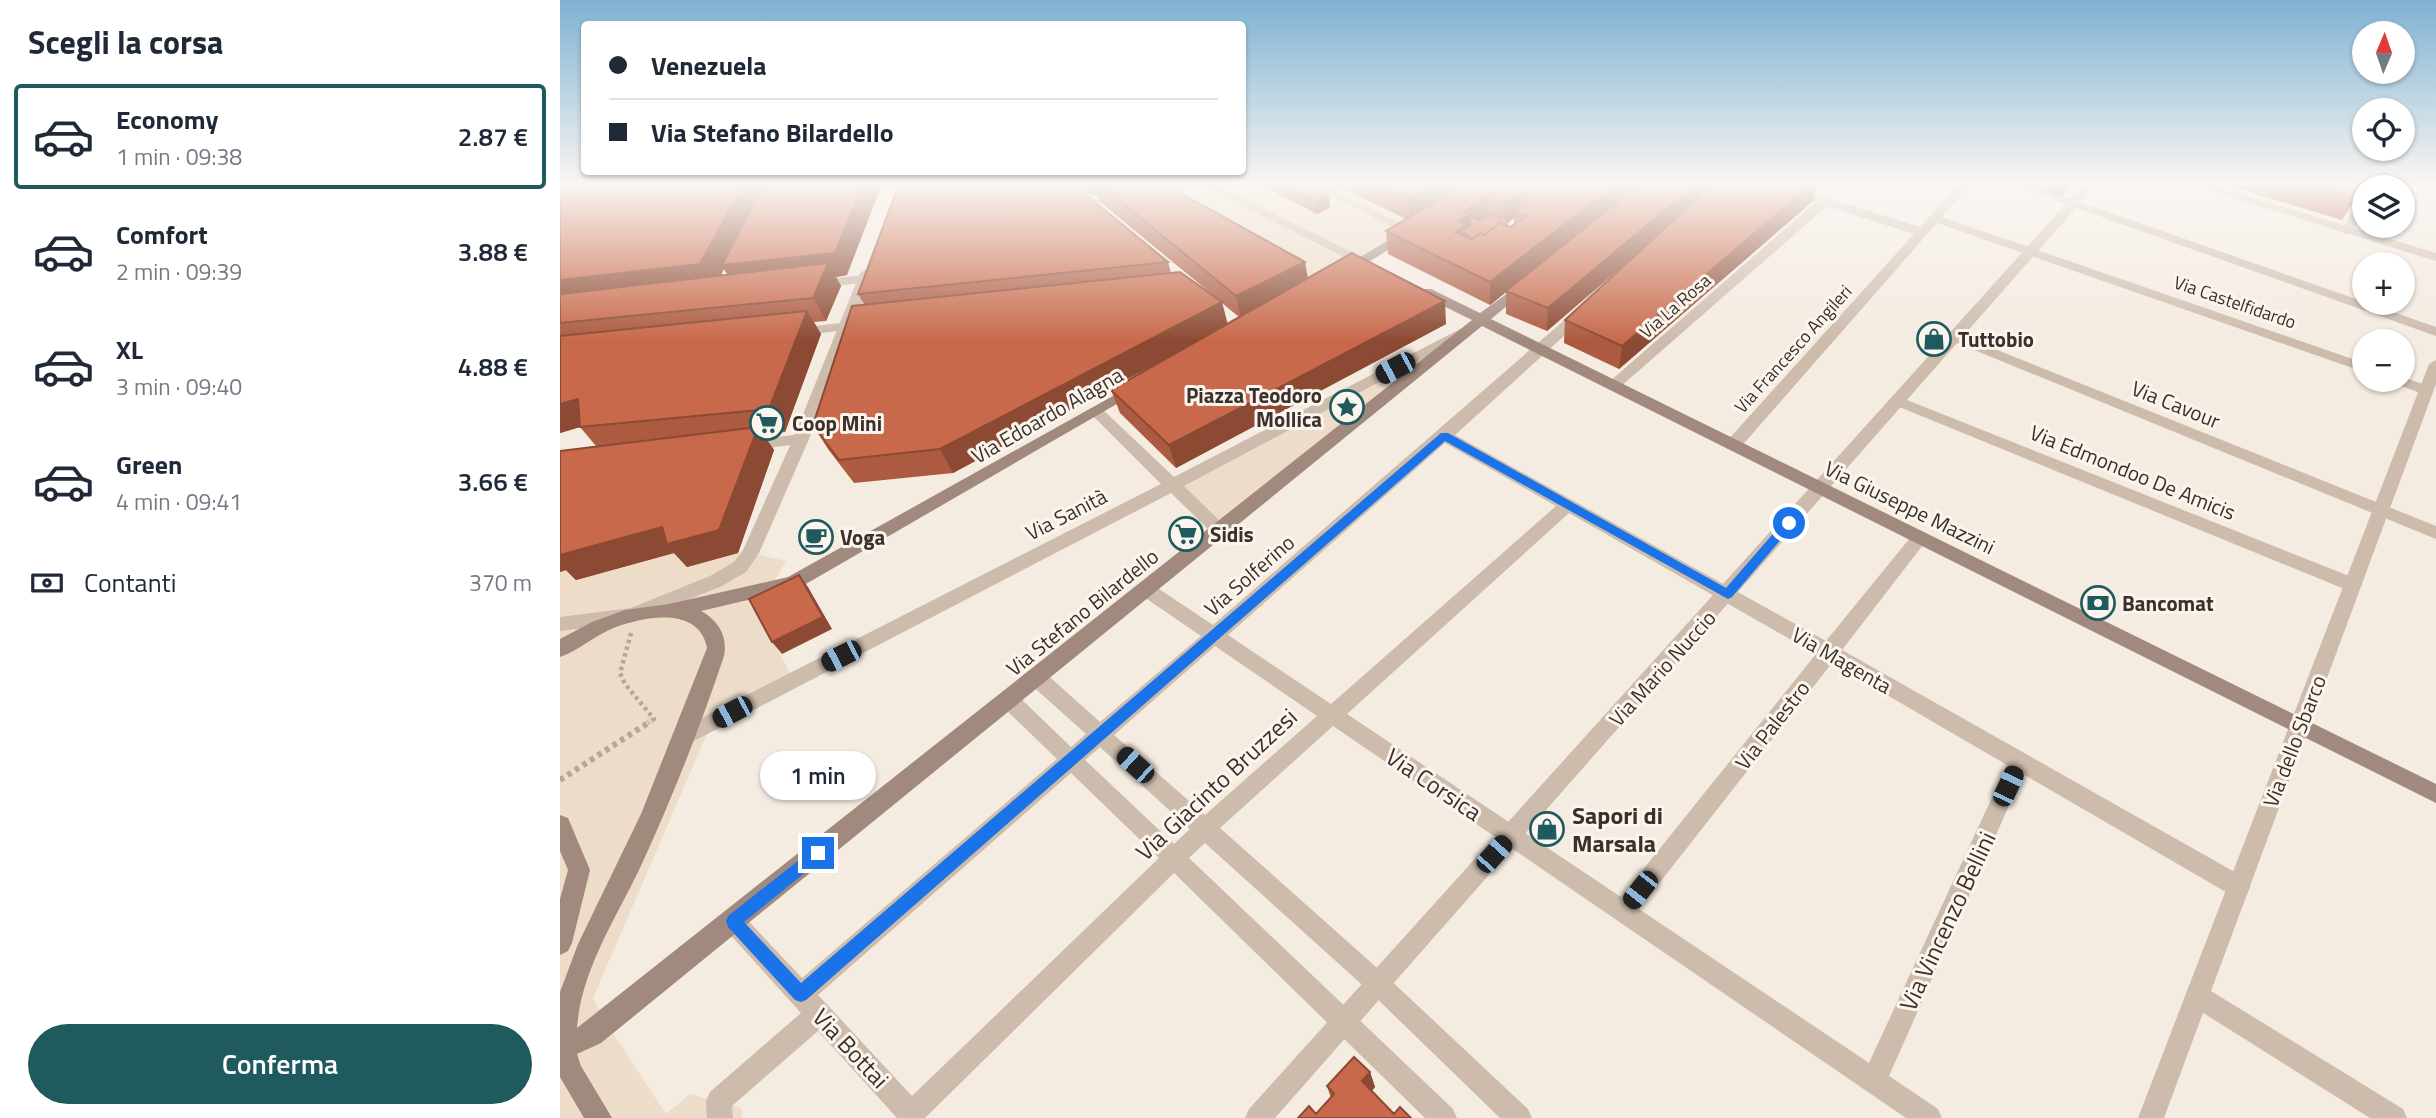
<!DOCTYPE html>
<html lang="it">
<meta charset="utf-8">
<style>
body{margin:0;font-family:"Titillium Web",sans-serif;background:#f2f2f3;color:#1f2937;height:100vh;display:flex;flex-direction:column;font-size:26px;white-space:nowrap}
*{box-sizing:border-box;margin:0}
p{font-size:23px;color:#747a83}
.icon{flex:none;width:38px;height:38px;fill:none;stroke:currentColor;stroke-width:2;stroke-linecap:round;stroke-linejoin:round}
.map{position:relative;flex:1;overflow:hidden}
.details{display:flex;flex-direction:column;background:#fff;width:560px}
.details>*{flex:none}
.top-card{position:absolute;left:21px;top:21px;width:665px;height:154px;border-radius:7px;box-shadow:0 2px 5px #0004;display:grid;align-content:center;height:154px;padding:0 28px;background:#fff}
.needle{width:46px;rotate:2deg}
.buttons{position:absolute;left:1792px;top:21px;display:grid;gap:14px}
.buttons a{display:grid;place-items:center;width:63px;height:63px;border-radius:50%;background:#fff;box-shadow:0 2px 5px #0004;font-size:35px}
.end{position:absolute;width:32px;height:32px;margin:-16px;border:9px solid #1a73e8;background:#fff;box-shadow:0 0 0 4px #fff}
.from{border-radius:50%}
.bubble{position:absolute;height:49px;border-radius:24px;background:#fff;box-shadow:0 2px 5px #0004;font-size:23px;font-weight:600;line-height:49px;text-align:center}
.car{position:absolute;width:21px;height:42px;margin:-21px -10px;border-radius:9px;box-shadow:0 0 5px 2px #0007;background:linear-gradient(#222 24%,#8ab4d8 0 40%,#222 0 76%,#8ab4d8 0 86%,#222 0)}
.top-card b{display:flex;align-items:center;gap:24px;height:66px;font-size:26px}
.top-card b+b{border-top:2px solid #e0e1e3}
.top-card i{width:18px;height:18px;background:#1f2937}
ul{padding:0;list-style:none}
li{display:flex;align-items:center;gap:21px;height:105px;margin:0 14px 10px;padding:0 14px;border:4px solid transparent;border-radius:7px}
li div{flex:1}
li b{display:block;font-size:26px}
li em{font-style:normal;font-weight:600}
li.on{border-color:#1f5a5e}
li>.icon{width:63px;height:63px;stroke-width:1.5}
h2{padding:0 28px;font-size:32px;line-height:84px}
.pay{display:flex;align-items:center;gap:18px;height:77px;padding:0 28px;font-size:26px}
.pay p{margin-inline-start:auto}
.cta{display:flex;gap:14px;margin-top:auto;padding:14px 28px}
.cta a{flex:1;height:80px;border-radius:42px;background:#1f5a5e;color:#fff;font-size:28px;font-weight:600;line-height:80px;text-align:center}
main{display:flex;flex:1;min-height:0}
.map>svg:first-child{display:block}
.plaza{fill:#ecdcc8}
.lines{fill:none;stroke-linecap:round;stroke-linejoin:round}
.path-far1{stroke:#b9a596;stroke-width:4.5;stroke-dasharray:3.5 3.5;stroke-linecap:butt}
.path{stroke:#b9a596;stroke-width:6;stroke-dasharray:4.5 4.5;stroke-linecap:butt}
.minor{fill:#cdbbac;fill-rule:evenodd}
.tertiary{fill:#cdbbac;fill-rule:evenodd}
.secondary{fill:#a18a7d;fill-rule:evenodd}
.wall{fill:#ac5a40;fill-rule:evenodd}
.shaded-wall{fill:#8c4a34}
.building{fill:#c8694b;stroke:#8c4a34;stroke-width:2;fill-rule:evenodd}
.route{fill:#1a73e8}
.labels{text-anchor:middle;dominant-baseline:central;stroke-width:6;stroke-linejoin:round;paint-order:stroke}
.far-street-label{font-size:18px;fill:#3b302b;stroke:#fbf5ee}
.poi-label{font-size:21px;font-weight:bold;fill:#3b302b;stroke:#fbf5ee;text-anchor:start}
.street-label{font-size:21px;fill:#3b302b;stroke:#fbf5ee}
.near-street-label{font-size:24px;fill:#3b302b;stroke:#fbf5ee}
.near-poi-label{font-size:24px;font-weight:bold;fill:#3b302b;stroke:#fbf5ee;text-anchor:start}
</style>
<main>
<section class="details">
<h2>Scegli la corsa</h2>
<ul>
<li class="on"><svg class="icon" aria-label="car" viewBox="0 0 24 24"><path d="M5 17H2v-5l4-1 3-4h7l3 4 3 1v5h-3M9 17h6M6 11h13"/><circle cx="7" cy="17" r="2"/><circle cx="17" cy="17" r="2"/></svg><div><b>Economy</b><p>1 min · 09:38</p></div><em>2.87 €</em></li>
<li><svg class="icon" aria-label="car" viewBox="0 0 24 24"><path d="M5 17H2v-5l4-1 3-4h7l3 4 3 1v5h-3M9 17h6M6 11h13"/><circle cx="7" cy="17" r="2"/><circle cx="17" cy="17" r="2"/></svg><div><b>Comfort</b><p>2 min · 09:39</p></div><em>3.88 €</em></li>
<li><svg class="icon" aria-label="car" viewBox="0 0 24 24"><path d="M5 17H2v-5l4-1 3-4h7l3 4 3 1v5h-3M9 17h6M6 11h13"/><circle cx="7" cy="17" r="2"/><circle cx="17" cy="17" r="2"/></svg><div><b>XL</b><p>3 min · 09:40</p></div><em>4.88 €</em></li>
<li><svg class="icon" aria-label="car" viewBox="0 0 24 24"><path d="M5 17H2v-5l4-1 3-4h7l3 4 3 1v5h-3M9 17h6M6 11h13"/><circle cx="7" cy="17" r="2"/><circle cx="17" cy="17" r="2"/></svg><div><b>Green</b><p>4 min · 09:41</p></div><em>3.66 €</em></li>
</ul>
<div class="pay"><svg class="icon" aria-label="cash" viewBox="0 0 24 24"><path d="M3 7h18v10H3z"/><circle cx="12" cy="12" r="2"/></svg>Contanti<p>370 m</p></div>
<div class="cta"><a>Conferma</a></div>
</section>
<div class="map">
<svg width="1876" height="1118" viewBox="0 0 1876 1118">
<rect width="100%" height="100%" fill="#f4ebe1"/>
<path class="plaza" d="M 570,184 L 774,184 L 859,225 L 754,288 Z
M 909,329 L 659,530 L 614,484 Z
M 122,551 L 128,567 L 178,553 L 190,553 L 226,561 L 196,611 L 234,680 L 152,722 L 33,998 L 46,1023 L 106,1114 L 130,1094 L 181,1108 L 182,1118 L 0,1118 L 0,572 L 17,566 Z"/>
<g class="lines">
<path class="path-far1" d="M 71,633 L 60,673 L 65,684 L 94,719 L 88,723"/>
<path class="path" d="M 0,780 L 91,721"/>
<path class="minor" d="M 562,184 L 580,184 L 530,206 L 520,203 Z
M 639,184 L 655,184 L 809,261 L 808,264 L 798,264 Z
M 747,184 L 763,184 L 856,231 L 850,235 L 846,234 Z
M 1204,184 L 1224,184 L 1360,227 L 1398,184 L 1411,184 L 1382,217 L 1804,363 L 1804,372 L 1377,223 L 1179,449 L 1167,449 L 1165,445 L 1167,441 L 1354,234 L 1267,206 L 1059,388 L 1049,388 L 1047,385 L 1049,382 L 1256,202 Z
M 1449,184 L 1468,184 L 1876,327 L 1876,336 Z
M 1807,184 L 1819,184 L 1817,187 L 1805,187 Z
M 1774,185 L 1804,193 L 1804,211 L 1792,234 L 1784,234 L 1782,231 L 1799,199 L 1770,192 L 1770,186 Z
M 305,275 L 310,276 L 310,282 L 256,288 L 249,284 L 256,280 Z
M 1021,309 L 1026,310 L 1026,316 L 895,435 L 1266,641 L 1354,533 L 1366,533 L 1369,537 L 1366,541 L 1282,650 L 1687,879 L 1690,887 L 1687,895 L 1679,898 L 1671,895 L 1463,774 L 1329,1076 L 1378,1109 L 1382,1118 L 1346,1118 L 773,726 L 660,828 L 825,975 L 968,1109 L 972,1118 L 940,1118 L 809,991 L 645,843 L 629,858 L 893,1109 L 897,1118 L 865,1118 L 614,873 L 365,1118 L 337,1118 L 258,1031 L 172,1106 L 173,1118 L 147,1118 L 146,1101 L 150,1092 L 241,1013 L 165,929 L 161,921 L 165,913 L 173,910 L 181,913 L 242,978 L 497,759 L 442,706 L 439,700 L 442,694 L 449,692 L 456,694 L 511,747 L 526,734 L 469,683 L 466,677 L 469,671 L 476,669 L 483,671 L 540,722 L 641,636 L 581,595 L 578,590 L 581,585 L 593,585 L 653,625 L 1016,310 ZM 885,443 L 996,506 L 771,704 L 668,635 ZM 1009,513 L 1256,654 L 1061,897 L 787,714 ZM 655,646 L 757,716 L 645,815 L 554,735 ZM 1272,663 L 1447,765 L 1309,1063 L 1079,909 ZM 540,747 L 630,829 L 614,844 L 525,760 ZM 511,773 L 599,858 L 352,1096 L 258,995 Z
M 299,321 L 306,325 L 304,328 L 236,336 L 229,332 L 236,328 Z
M 906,326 L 911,327 L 911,333 L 624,486 L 665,526 L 668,530 L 665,534 L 653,534 L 611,493 L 130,743 L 123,746 L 116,743 L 113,737 L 116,731 L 601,484 L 528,411 L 531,408 L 541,408 L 614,477 Z
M 1395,333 L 1876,526 L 1876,539 L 1390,340 L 1390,334 Z
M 1843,377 L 1871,387 L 1873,390 L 1866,395 L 1833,383 L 1831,380 L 1843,380 Z
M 1337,396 L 1799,580 L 1802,585 L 1799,590 L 1787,590 L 1332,404 L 1329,401 L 1332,398 Z
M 241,434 L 249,439 L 247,443 L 185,451 L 177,446 L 185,441 Z
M 1638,983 L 1843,1109 L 1847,1118 L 1810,1118 L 1629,1004 L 1626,995 L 1629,986 Z"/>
<path class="tertiary" d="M 1524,184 L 1537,184 L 715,1118 L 685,1118 L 689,1109 Z
M 1628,184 L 1648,184 L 1876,253 L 1876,261 Z
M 307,269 L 314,273 L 249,439 L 199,553 L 186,572 L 162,586 L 73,622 L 0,631 L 0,617 L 71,608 L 150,576 L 174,562 L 183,550 L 233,439 L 300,273 Z
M 1876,360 L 1876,384 L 1604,1118 L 1578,1118 L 1869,364 Z"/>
<path class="secondary" d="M 847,229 L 853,233 L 851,236 L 789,274 L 784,275 L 777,271 Z
M 963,282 L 968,283 L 968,289 L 931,319 L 1876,784 L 1876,803 L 922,326 L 41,1043 L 17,1054 L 21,1066 L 52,1118 L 24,1118 L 0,1077 L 0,992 L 18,944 L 81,814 L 147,648 C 139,604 79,617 49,630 C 32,638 17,651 0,657 L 0,639 L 32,622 L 65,610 L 109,604 L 228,577 L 569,387 L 574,385 L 581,390 L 239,588 L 141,611 C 158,620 168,636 164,656 C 140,728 111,801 79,870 C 55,920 21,971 17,1028 L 912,320 L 861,295 L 861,289 L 871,289 L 920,313 Z
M 0,815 L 8,818 L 30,870 L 12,943 L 8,951 L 0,955 L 0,899 L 8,870 L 0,851 Z"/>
</g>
<path class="wall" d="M 0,184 L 287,275 L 276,277 L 281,286 L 266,321 L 254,322 L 261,334 L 225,432 L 203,434 L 214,450 L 178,553 L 127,567 L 114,553 L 16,580 L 6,570 L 0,572 L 0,451 L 36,446 L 20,427 L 0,433 ZM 164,269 L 168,275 L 161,275 Z
M 517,184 L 604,184 L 748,278 L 886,324 L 616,468 L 560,413 L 551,390 L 617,352 L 393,473 L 294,483 L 268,449 L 253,425 L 304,304 L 298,294 L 608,262 L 611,273 L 654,296 L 540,202 L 538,194 L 532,196 ZM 662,303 L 679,317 L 667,324 Z
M 698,184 L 746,184 L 770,207 L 757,214 Z
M 774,184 L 1257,184 L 1253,201 L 1059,369 L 1004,343 L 1005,320 L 1076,255 L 987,331 L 946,314 L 946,292 L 930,305 L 828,254 L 826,231 L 846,219 ZM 954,218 L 954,225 L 950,227 L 947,226 L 947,224 Z
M 1465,184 L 1512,184 L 1501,197 Z
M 1663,184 L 1803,184 L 1796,198 L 1782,220 Z
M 810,1072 L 815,1087 L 812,1091 L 834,1114 L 851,1118 L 756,1114 L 771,1098 L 767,1086 Z"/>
<path class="shaded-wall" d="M 184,184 L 322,184 L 287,275 L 276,277 L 281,286 L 266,321 L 253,298 L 176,288 L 164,269 L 155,287 L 0,305 L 0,280 Z
M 528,184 L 535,184 L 538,194 L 532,196 Z
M 875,184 L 913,184 L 851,222 L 849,199 Z
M 1056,184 L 1082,184 L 930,305 L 930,282 Z
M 1136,184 L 1158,184 L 987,331 L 988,308 Z
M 1252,184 L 1257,184 L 1253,201 L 1059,369 L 1062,346 Z
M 1506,184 L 1512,184 L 1501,197 Z
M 959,193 L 959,212 L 954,211 L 954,218 L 945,225 L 945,202 Z
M 928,195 L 928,218 L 907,239 L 895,232 L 903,212 Z
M 769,196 L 770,207 L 757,214 L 755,202 Z
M 745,262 L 749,284 L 681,319 L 676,296 Z
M 885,301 L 886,324 L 616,468 L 609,445 Z
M 662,302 L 668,325 L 393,473 L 380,449 Z
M 247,311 L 261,334 L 225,432 L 209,409 Z
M 18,399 L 20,427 L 0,433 L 0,404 Z
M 198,427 L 214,450 L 178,553 L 127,567 L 114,553 L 16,580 L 6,570 L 0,572 L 0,550 Z
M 239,575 L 248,587 L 272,629 L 222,654 L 212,642 Z
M 810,1072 L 815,1087 L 807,1096 L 802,1081 Z"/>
<path class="building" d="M 7,184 L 184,184 L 140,264 L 0,280 L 0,187 Z
M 204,184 L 303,184 L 275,253 L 162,265 Z
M 339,184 L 513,184 L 608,262 L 298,294 Z
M 539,184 L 604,184 L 745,262 L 676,296 Z
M 719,184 L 746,184 L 769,196 L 755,202 Z
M 818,184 L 875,184 L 849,199 Z
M 905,184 L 1056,184 L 930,282 L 826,231 ZM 959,193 L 972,198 L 954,211 L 967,216 L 950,227 L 940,223 L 924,235 L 921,233 L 912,239 L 895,232 L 907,224 L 899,221 L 909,215 L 903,212 L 928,195 L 945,202 Z
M 1080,184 L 1136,184 L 988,308 L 946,291 Z
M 1153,184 L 1252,184 L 1062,346 L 1005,320 Z
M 1750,184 L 1803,184 L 1796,198 Z
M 929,215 L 946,218 L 947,225 L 940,223 L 924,235 L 921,233 L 912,239 L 905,236 L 907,235 L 899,232 L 910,225 L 910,218 L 911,217 L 919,220 Z
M 792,253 L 885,301 L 609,445 L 551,390 Z
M 268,263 L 253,298 L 0,323 L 0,294 Z
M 620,272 L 662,302 L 380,449 L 279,460 L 253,425 L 292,306 Z
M 247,311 L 209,409 L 20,427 L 18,399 L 0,404 L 0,336 Z
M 198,427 L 159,530 L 107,544 L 102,527 L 0,555 L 0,451 Z
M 239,575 L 263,617 L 212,642 L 189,599 Z
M 794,1057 L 810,1072 L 802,1081 L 834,1114 L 840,1107 L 851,1118 L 738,1118 L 749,1106 L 756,1114 L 774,1094 L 767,1086 Z"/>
<linearGradient id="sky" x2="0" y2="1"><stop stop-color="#7eb2d2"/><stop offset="0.54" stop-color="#faf6f2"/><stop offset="1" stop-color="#faf6f2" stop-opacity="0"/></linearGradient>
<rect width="1876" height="341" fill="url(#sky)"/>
<path class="route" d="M 881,433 L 888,433 L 1166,588 L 1225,520 L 1229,519 L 1235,523 L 1172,597 L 1168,599 L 885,441 L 246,1000 L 241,1002 L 235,1000 L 168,927 L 166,921 L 168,916 L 253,849 L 263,849 L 263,858 L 184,922 L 241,983 Z"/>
<defs>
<g id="shop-ring" transform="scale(1.75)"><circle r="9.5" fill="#fbf5ee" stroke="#1f5a5e" stroke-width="1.5"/><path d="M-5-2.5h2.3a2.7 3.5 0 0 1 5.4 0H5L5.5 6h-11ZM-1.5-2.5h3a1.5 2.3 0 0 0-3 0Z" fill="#1f5a5e"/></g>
<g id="sight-ring" transform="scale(1.75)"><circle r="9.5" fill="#fbf5ee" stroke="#1f5a5e" stroke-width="1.5"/><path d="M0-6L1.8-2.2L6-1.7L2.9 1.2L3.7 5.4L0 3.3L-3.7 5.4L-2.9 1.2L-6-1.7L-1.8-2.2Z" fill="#1f5a5e"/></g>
<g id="supermarket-ring" transform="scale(1.75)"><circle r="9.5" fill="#fbf5ee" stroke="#1f5a5e" stroke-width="1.5"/><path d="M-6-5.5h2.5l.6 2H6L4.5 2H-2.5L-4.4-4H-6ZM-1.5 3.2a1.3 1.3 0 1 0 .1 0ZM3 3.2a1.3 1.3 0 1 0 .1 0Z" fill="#1f5a5e"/></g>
<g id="cafe-ring" transform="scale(1.75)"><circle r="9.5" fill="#fbf5ee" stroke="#1f5a5e" stroke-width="1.5"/><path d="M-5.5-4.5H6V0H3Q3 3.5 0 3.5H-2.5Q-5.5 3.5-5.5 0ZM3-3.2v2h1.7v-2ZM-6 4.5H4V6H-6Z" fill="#1f5a5e"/></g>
<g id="bank-ring" transform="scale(1.75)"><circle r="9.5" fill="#fbf5ee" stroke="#1f5a5e" stroke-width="1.5"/><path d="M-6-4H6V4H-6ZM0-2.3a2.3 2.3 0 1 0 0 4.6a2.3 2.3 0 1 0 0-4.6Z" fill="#1f5a5e"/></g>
</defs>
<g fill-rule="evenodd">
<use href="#shop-ring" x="1374" y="339"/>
<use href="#sight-ring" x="787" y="407"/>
<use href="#supermarket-ring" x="207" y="423"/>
<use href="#supermarket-ring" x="626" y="534"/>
<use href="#cafe-ring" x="256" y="537"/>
<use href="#bank-ring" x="1538" y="603"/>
<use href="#shop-ring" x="987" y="829"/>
</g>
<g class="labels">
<g class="far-street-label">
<text transform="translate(1675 302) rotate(19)">Via Castelfidardo</text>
<text transform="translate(1115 306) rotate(-41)">Via La Rosa</text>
<text transform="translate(1233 349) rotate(-48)">Via Francesco Angileri</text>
</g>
<g class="poi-label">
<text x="1398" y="339">Tuttobio</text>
<text x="762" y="395" text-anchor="end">Piazza Teodoro<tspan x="762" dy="24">Mollica</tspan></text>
<text x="232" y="423">Coop Mini</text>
<text x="650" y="534">Sidis</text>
<text x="280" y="537">Voga</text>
<text x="1562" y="603">Bancomat</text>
</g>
<g class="street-label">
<text transform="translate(1616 404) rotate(22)">Via Cavour</text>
<text transform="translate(487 415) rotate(-30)">Via Edoardo Alagna</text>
<text transform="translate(1573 472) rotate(22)">Via Edmondoo De Amicis</text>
<text transform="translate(1350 507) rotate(26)">Via Giuseppe Mazzini</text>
<text transform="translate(506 514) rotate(-27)">Via Sanità</text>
<text transform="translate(689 575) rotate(-41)">Via Solferino</text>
<text transform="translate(522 612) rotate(-39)">Via Stefano Bilardello</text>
<text transform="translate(1282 660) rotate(30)">Via Magenta</text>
<text transform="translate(1102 668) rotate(-48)">Via Mario Nuccio</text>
<text transform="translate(1212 725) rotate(-52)">Via Palestro</text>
<text transform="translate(1734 741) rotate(-69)">Via dello Sbarco</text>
</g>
<g class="near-street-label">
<text transform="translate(656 784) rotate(-43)">Via Giacinto Bruzzesi</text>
<text transform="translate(874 784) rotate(34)">Via Corsica</text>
<text transform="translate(1387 921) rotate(-65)">Via Vincenzo Bellini</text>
<text transform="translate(291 1048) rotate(47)">Via Bottai</text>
</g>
<g class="near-poi-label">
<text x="1012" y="815">Sapori di<tspan x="1012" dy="28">Marsala</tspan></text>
</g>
</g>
</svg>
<div class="buttons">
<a><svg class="needle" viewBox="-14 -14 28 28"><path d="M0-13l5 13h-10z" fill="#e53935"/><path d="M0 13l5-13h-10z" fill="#747a83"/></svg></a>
<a><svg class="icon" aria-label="locate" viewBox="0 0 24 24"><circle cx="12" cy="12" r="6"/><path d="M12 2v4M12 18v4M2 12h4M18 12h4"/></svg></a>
<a><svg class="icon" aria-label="layers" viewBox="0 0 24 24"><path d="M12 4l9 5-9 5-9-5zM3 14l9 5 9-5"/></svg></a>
<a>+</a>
<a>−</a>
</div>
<i class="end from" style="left:1229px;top:523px"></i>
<i class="end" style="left:258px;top:853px"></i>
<div class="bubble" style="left:200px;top:751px;width:116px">1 min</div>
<i class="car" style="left:835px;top:368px;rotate:242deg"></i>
<i class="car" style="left:281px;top:656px;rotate:243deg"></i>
<i class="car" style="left:172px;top:712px;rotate:242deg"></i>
<i class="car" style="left:575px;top:765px;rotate:312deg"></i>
<i class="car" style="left:1448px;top:786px;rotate:25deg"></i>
<i class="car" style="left:934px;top:854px;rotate:42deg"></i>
<i class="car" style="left:1080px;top:890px;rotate:218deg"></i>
<div class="top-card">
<b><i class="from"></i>Venezuela</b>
<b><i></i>Via Stefano Bilardello</b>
</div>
</div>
</main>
